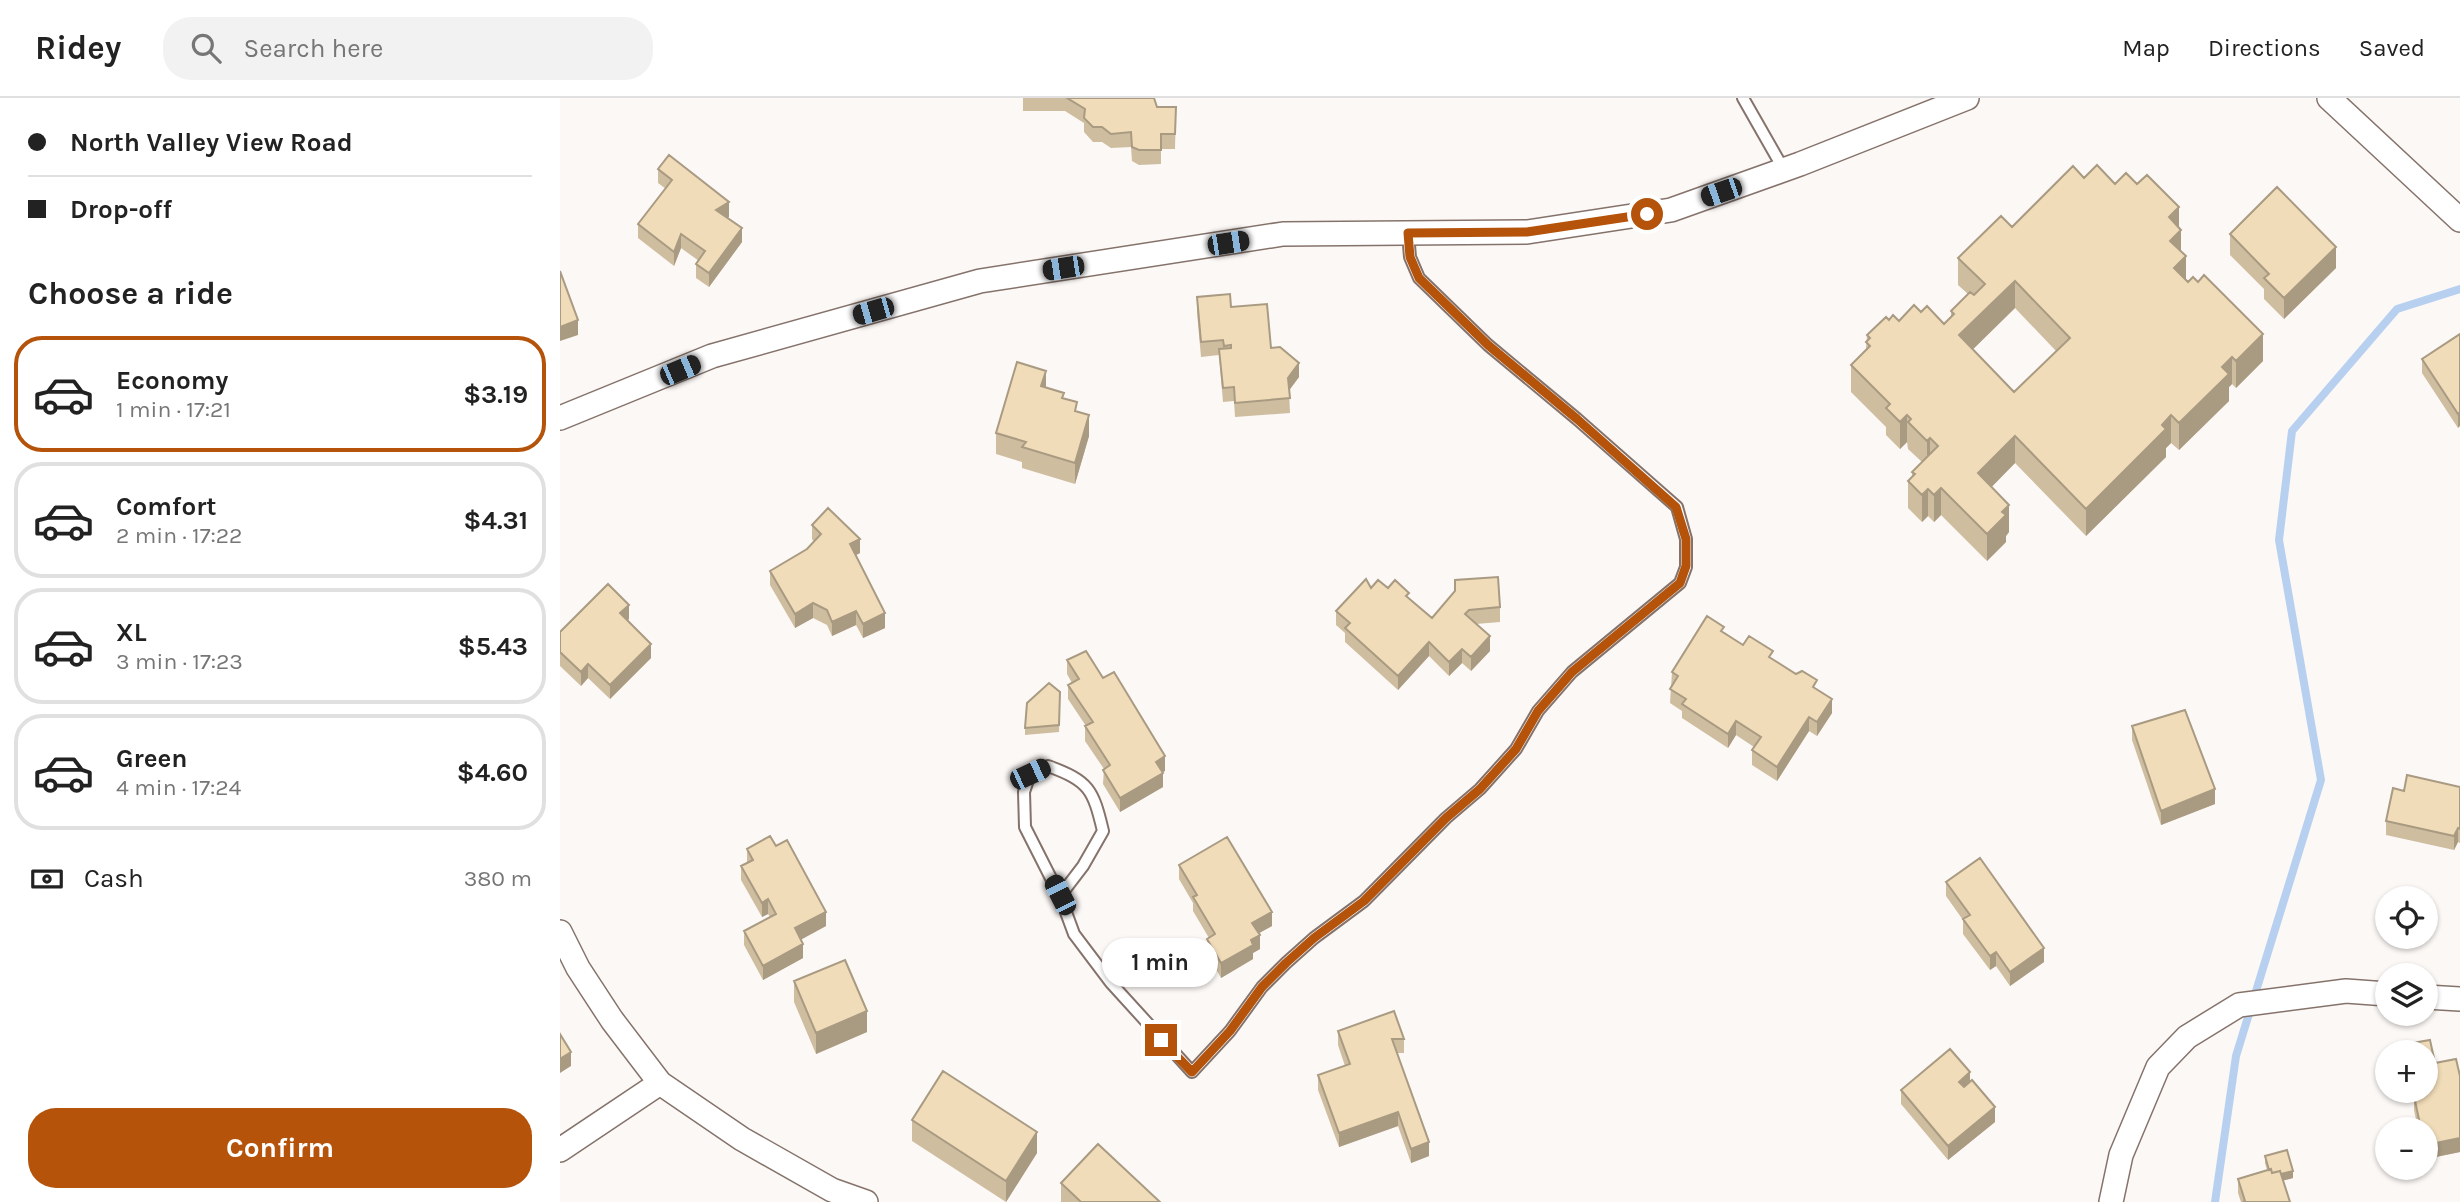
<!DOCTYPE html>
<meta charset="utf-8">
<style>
body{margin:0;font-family:Karla,sans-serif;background:#f2f2f2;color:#222;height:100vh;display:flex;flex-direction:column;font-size:26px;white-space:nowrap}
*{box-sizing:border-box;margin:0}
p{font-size:23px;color:#767676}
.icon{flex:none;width:38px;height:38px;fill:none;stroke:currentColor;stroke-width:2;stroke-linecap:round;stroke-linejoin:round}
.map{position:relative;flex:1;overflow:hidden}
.drawer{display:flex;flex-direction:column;background:#fff;width:560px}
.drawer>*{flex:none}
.guide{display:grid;align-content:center;height:154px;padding:0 28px;background:#fff}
.controls{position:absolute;left:1815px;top:788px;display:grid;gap:14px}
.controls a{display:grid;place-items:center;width:63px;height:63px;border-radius:50%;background:#fff;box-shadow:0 2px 5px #0004;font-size:35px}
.end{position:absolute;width:32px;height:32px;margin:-16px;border:9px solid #b45309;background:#fff;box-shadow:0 0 0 4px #fff}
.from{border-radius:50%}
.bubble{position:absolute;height:49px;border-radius:24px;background:#fff;box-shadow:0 2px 5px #0004;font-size:23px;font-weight:700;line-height:49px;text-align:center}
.car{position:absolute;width:21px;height:42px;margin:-21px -10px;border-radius:9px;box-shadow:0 0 5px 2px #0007;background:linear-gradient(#222 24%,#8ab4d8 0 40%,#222 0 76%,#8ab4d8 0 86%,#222 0)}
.guide b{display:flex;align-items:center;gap:24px;height:66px;font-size:26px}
.guide b+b{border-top:2px solid #e0e0e0}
.guide i{width:18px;height:18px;background:#222}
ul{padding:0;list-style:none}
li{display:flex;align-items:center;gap:21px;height:116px;margin:0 14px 10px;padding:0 14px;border:4px solid #e0e0e0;border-radius:28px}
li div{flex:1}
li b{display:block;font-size:26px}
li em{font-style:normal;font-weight:700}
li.selected{border-color:#b45309}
li>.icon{width:63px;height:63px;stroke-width:1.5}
h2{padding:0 28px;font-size:32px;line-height:84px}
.pay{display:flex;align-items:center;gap:18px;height:77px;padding:0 28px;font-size:26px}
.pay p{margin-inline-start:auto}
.primary-button{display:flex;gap:14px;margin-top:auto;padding:14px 28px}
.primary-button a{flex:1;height:80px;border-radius:28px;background:#b45309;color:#fff;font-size:28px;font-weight:700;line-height:80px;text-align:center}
header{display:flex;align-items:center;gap:42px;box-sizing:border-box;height:98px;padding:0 35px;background:#fff;border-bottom:2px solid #e0e0e0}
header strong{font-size:33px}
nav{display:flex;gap:38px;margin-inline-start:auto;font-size:24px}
.search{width:490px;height:63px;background:#f2f2f2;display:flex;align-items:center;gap:18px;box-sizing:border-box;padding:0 24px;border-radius:28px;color:#767676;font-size:26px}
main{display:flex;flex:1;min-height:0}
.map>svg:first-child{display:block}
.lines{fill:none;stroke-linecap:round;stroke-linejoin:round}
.stream{stroke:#b8d0f0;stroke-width:8}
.lane-casing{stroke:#85736b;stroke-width:14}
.street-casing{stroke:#85736b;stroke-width:26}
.lane{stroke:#fff;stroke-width:10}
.street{stroke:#fff;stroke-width:23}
.wall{fill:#cfbd9f;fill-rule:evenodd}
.shaded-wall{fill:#a99a82}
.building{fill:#f1dcb9;stroke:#a99a82;stroke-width:2;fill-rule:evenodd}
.route{stroke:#b45309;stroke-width:9}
</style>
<header>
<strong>Ridey</strong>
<div class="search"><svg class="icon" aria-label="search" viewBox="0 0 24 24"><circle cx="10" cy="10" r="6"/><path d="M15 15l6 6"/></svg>Search here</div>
<nav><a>Map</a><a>Directions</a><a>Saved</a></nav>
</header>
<main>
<section class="drawer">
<div class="guide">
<b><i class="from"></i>North Valley View Road</b>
<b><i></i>Drop-off</b>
</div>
<h2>Choose a ride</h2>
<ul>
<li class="selected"><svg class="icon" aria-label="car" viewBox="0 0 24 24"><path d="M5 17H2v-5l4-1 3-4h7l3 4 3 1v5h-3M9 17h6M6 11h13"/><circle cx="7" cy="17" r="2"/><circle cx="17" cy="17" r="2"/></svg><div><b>Economy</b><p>1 min · 17:21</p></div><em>$3.19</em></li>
<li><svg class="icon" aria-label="car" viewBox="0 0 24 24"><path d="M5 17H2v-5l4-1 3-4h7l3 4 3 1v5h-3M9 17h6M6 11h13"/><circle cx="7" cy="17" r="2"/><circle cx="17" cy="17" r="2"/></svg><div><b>Comfort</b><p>2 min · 17:22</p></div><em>$4.31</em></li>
<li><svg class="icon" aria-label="car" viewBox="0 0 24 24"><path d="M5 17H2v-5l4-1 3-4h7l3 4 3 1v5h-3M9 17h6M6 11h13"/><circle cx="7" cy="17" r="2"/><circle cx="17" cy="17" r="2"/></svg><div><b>XL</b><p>3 min · 17:23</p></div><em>$5.43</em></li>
<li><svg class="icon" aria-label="car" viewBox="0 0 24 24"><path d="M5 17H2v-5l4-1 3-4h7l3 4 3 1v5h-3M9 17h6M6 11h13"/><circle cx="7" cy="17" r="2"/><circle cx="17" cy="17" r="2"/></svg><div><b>Green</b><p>4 min · 17:24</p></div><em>$4.60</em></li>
</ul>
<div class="pay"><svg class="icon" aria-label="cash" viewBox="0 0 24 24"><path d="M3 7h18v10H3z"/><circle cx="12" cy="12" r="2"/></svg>Cash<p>380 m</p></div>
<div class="primary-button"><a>Confirm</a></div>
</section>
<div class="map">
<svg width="1900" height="1104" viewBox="0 0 1900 1104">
<rect width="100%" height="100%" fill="#fcf8f6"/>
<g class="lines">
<path class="stream" d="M 1655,1104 L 1676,958 L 1761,682 L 1719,442 L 1732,333 L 1837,211 L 1900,191"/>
<g class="lane-casing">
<path id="lane" d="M 1183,0 L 1224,72
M 500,798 L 523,768 L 543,733 C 533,691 529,683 488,668 L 470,676 L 464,694 L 465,729 L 500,798 L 514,836 L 551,885 L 632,974 L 670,933 L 702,889 L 726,865 L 754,840 L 804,803 L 886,720 L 920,691 L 956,651 L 978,613 L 1012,574 L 1120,485 L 1126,469 L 1126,441 L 1117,409 L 1017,321 L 928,247 L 859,180 L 850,159 L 848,135"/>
</g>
<g class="street-casing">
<path id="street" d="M 1769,0 L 1900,122
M 0,320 L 152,258 L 420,183 L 723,136 L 967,134 L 1111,112 L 1240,66 L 1407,0
M 0,834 L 18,870 L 52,922 L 100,985 L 182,1041 L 272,1092 L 306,1104
M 1866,899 L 1900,901
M 0,1052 L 100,985
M 1551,1104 L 1561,1057 L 1598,969 L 1627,939 L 1679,907 L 1786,893 L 1827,896"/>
</g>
<use href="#lane" class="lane"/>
<use href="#street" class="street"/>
</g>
<path class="wall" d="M 463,0 L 594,0 L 597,9 L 616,9 L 615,51 L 601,51 L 601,66 L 579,67 L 572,63 L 571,49 L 551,50 L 542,44 L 533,44 L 524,34 L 524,25 L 505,13 L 463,13 Z
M 98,71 L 169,119 L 167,120 L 182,144 L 149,189 L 136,180 L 136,166 L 139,163 L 121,150 L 114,168 L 78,140 L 78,126 L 106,91 L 98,85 Z
M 1524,80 L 1555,86 L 1619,130 L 1621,154 L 1626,182 L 1703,263 L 1676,290 L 1672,286 L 1669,289 L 1669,303 L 1619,352 L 1611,345 L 1606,350 L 1606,359 L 1526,438 L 1455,365 L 1431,389 L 1449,434 L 1446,438 L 1446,444 L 1427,463 L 1381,417 L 1374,424 L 1368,418 L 1362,424 L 1348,410 L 1348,383 L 1352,379 L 1352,374 L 1362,364 L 1348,351 L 1347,344 L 1340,351 L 1326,337 L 1326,329 L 1291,294 L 1291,267 L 1306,251 L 1307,237 L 1329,222 L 1339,223 L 1361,214 L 1384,226 L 1391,219 L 1391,213 L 1408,196 L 1398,187 L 1398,160 L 1452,129 ZM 1455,210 L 1496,253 L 1454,294 L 1413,251 Z
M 1670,136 L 1776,170 L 1724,221 L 1704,201 L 1704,191 L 1670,157 Z
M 637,199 L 671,209 L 739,279 L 729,292 L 730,315 L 675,319 L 674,303 L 663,304 L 659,257 L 641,259 L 637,214 Z
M 1900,236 L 1898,330 L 1862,275 L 1862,261 Z
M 486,290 L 504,300 L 517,314 L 529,338 L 515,386 L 462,370 L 462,364 L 436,356 L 436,335 Z
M 252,427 L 300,455 L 296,457 L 325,530 L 303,540 L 296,527 L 272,538 L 267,527 L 253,520 L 235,530 L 210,487 L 210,473 L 247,451 L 254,444 L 252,441 Z
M 895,482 L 940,509 L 940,524 L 916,526 L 930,553 L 911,573 L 902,565 L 889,578 L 869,558 L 838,592 L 785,544 L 785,535 L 776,527 L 776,513 L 811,490 L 828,490 L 849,500 L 872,520 L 895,494 Z
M 69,521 L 67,522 L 91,560 L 50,601 L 28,580 L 21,588 L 0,568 L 0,534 Z
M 1164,534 L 1183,547 L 1213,561 L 1257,592 L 1272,615 L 1257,638 L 1249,633 L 1217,683 L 1192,667 L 1192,652 L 1194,649 L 1176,637 L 1168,650 L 1122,620 L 1122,613 L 1110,605 L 1112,574 Z
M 507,562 L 543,580 L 605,673 L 602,674 L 603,689 L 560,714 L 543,686 L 544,671 L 525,643 L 525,628 L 526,628 L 508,601 L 508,587 L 512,585 L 507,576 Z
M 500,594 L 499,634 L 465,637 L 465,630 Z
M 1572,628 L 1655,706 L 1601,727 L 1572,642 Z
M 1900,689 L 1900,745 L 1898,744 L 1894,752 L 1826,737 L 1826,723 L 1844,693 Z
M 187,751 L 266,828 L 241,841 L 243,860 L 203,882 L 184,847 L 184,833 L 210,819 L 208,816 L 202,819 L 181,782 L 181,768 L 187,765 Z
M 619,767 L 712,828 L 699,835 L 700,851 L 693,855 L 693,861 L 661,880 L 647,855 L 647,841 L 649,840 L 633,813 L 633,805 L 619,781 Z
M 1386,784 L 1484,864 L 1450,888 L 1436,868 L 1430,872 L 1403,836 L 1403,822 L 1386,798 Z
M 234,883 L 307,934 L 256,956 L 234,904 Z
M 778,933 L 844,941 L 844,955 L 837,955 L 869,1058 L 851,1065 L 838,1028 L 779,1049 L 758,992 L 758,977 L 785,968 L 778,947 Z
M 1870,942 L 1875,965 L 1896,961 L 1900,978 L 1900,1054 L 1866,1061 L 1866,1031 L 1858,1031 L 1854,1012 L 1854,998 L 1860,997 L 1859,992 L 1866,992 L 1866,954 L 1852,954 L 1852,945 Z
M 1410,984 L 1435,1024 L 1388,1062 L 1341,1006 L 1341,992 Z
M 352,1022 L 477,1055 L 446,1104 L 352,1043 Z
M 1705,1058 L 1733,1080 L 1723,1082 L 1730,1104 L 1681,1104 L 1678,1095 L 1678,1081 L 1707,1072 L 1705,1065 Z
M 501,1085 L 600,1104 L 501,1104 Z"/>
<path class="shaded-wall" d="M 169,104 L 169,119 L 156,126 L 156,112 Z
M 1619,109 L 1619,134 L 1621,132 L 1621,159 L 1610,170 L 1609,119 Z
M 182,130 L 182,144 L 149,189 L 149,175 Z
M 121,136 L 121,150 L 114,168 L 114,154 Z
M 1776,149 L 1776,170 L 1724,221 L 1724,200 Z
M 1626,158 L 1626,185 L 1614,170 Z
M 1455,183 L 1455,210 L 1399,265 L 1399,237 Z
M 18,222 L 18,237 L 0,243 L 0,229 Z
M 1703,236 L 1703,263 L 1676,290 L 1676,263 Z
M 1672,259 L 1672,286 L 1669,289 L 1669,303 L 1619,352 L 1619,325 L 1662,269 Z
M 739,265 L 739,279 L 728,294 L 728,280 Z
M 486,273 L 486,294 L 481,288 Z
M 1900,314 L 1900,328 L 1898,330 L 1898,316 Z
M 529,317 L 529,338 L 515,386 L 515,365 Z
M 1347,317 L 1347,344 L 1340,351 L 1340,324 Z
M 1611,317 L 1611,345 L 1606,350 L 1606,359 L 1526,438 L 1526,411 Z
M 1455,338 L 1455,365 L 1418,403 L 1418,375 Z
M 1370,340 L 1370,367 L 1367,370 L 1367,343 Z
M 1381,390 L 1381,417 L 1374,424 L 1374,397 Z
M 1368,391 L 1368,418 L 1362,424 L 1362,397 Z
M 1449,407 L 1449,434 L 1446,438 L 1446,444 L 1427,463 L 1427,436 L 1442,414 Z
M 300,441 L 300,455 L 290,460 L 290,446 Z
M 253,505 L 253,520 L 235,530 L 235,516 Z
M 69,507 L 69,521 L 60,530 L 60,515 Z
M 296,513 L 296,527 L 272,538 L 272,524 Z
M 325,515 L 325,530 L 303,540 L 303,526 Z
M 930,538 L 930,553 L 911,573 L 911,559 Z
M 869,544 L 869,558 L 838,592 L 838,578 Z
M 91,546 L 91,560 L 50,601 L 50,587 Z
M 902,551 L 902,565 L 889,578 L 889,564 Z
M 28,566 L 28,580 L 21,588 L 21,574 Z
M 1272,601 L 1272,615 L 1257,638 L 1257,624 Z
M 1249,619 L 1249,633 L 1217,683 L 1217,669 Z
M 1176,623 L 1176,637 L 1168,650 L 1168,636 Z
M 605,658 L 605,673 L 596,678 L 596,664 Z
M 603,675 L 603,689 L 560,714 L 560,700 Z
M 1655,691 L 1655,706 L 1601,727 L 1601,713 Z
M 1898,730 L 1898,744 L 1894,752 L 1894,738 Z
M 208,801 L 208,816 L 202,819 L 202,805 Z
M 266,814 L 266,828 L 235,845 L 235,830 Z
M 712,814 L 712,828 L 692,839 L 692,825 Z
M 700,837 L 700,851 L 693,855 L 693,861 L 661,880 L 661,865 L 691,842 Z
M 243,846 L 243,860 L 203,882 L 203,868 Z
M 1484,850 L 1484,864 L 1450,888 L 1450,874 Z
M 1436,854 L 1436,868 L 1430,872 L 1430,858 Z
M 307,913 L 307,934 L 256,956 L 256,935 Z
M 11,954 L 11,968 L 0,975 L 0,961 Z
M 1410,974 L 1410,989 L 1399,998 L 1399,984 Z
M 1435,1009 L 1435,1024 L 1388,1062 L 1388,1048 Z
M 838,1014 L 838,1028 L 779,1049 L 779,1035 Z
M 477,1034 L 477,1055 L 446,1104 L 446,1083 Z
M 1900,1040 L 1900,1054 L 1866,1061 L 1866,1047 Z
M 869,1044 L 869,1058 L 851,1065 L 851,1051 Z
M 1733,1073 L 1733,1080 L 1711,1086 L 1711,1078 Z"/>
<path class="building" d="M 507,0 L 594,0 L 597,9 L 616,9 L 615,36 L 601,36 L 601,52 L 579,52 L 572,49 L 571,34 L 551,36 L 542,29 L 533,29 L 524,20 L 525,11 Z
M 109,57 L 169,104 L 156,112 L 182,130 L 149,175 L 136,166 L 145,153 L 121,136 L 114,154 L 78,126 L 112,82 L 98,71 Z
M 1537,67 L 1555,86 L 1566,75 L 1577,86 L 1587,77 L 1619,109 L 1609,119 L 1621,132 L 1610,143 L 1626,158 L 1614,170 L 1628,184 L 1633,179 L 1638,184 L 1644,177 L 1703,236 L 1676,263 L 1672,259 L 1662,269 L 1669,276 L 1619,325 L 1611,317 L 1602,327 L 1606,331 L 1526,411 L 1455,338 L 1418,375 L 1449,407 L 1442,414 L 1446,417 L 1427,436 L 1381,390 L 1374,397 L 1368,391 L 1362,397 L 1348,383 L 1355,376 L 1352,374 L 1378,348 L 1370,340 L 1367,343 L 1348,324 L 1351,321 L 1347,317 L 1340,324 L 1326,310 L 1330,306 L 1291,267 L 1310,248 L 1306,244 L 1310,240 L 1307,237 L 1326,219 L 1329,222 L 1333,217 L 1339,223 L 1354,207 L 1361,214 L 1367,208 L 1384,226 L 1394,216 L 1391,213 L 1410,194 L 1414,197 L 1425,186 L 1398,160 L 1441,118 L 1452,129 L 1513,68 L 1524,80 ZM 1455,183 L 1510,240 L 1454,294 L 1399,237 Z
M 1717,89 L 1776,149 L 1724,200 L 1704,180 L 1709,176 L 1670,136 Z
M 0,173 L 18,222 L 0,229 Z
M 670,196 L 671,209 L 707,206 L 711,250 L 720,249 L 739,265 L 728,280 L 730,300 L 675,305 L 674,289 L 663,290 L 659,251 L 671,250 L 671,247 L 664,248 L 663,242 L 641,244 L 637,199 Z
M 1900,236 L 1900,314 L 1898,316 L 1862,261 Z
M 457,264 L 486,273 L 481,288 L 504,295 L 502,300 L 517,304 L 515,313 L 529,317 L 515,365 L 462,349 L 466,344 L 436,335 Z
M 268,410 L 300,441 L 290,446 L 325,515 L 303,526 L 296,513 L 272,524 L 267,512 L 253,505 L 235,516 L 210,473 L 247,451 L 261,436 L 252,427 Z
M 938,479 L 940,509 L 909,512 L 905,516 L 930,538 L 911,559 L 902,551 L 889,564 L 869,544 L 838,578 L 785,530 L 790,525 L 776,513 L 806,481 L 811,490 L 818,482 L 828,490 L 835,482 L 849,495 L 846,498 L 872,520 L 895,493 L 895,482 Z
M 48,486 L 69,507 L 60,515 L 91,546 L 50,587 L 28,566 L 21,574 L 0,554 L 0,534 Z
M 1147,518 L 1164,529 L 1161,533 L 1183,547 L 1189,538 L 1213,553 L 1209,559 L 1236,576 L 1242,573 L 1257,582 L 1253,589 L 1272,601 L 1257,624 L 1249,619 L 1217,669 L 1192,652 L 1201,639 L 1176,623 L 1168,636 L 1122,606 L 1126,601 L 1110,591 L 1118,578 L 1112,574 Z
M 526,553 L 543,580 L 554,574 L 605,658 L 596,664 L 603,675 L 560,700 L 543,672 L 550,667 L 525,628 L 533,624 L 508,587 L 519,581 L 507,562 Z
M 489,585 L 500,594 L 499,627 L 465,630 L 467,605 Z
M 1625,612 L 1655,691 L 1601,713 L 1572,628 Z
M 1847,677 L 1900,689 L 1900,731 L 1898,730 L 1894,738 L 1826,723 L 1833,690 L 1844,693 Z
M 210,738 L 216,748 L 227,742 L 266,814 L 235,830 L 243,846 L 203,868 L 184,833 L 216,816 L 208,801 L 202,805 L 181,768 L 193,762 L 187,751 Z
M 667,739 L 712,814 L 692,825 L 700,837 L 691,842 L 693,847 L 661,865 L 647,841 L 655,836 L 633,799 L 637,797 L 619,767 Z
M 1420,760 L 1484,850 L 1450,874 L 1436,854 L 1430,858 L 1403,821 L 1410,817 L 1386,784 Z
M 285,862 L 307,913 L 256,935 L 234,883 Z
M 834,913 L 844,941 L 832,941 L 869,1044 L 851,1051 L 838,1014 L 779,1035 L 758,977 L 790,966 L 778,933 Z
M 0,936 L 11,954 L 0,961 Z
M 1870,942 L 1875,965 L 1896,961 L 1900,978 L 1900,1040 L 1866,1047 L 1866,1031 L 1861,1031 L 1854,998 L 1863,996 L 1862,992 L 1866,992 L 1866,954 L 1854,954 L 1852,945 Z
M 1390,951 L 1410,974 L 1399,984 L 1404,989 L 1412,982 L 1435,1009 L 1388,1048 L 1341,992 Z
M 383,973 L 477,1034 L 446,1083 L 352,1022 Z
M 538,1046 L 600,1104 L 521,1104 L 501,1085 Z
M 1727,1052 L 1733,1073 L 1721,1076 L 1720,1073 L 1712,1075 L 1711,1071 L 1709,1072 L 1705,1058 Z
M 1711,1071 L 1712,1075 L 1720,1073 L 1730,1104 L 1683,1104 L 1685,1103 L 1678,1081 Z"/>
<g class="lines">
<path class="route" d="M 601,942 L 632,974 L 670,933 L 702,889 L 726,865 L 754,840 L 804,803 L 886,720 L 920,691 L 956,651 L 978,613 L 1012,574 L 1120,485 L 1126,468 L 1126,441 L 1116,409 L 1017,321 L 928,247 L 859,180 L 850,159 L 848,135 L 967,134 L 1087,116"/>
</g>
</svg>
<div class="controls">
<a><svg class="icon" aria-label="locate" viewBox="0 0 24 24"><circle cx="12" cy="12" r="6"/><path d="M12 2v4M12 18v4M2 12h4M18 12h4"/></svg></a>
<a><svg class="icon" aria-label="layers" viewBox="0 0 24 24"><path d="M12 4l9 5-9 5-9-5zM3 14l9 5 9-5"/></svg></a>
<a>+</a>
<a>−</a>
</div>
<i class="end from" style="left:1087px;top:116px"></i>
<i class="end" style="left:601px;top:942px"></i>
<div class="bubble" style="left:542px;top:840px;width:116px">1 min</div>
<i class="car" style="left:1161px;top:94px;rotate:251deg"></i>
<i class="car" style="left:668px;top:145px;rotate:81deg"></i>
<i class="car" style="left:503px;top:170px;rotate:261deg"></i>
<i class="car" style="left:313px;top:213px;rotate:254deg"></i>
<i class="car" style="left:120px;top:272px;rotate:67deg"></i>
<i class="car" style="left:470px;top:676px;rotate:65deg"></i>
<i class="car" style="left:500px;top:797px;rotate:333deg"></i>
</div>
</main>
